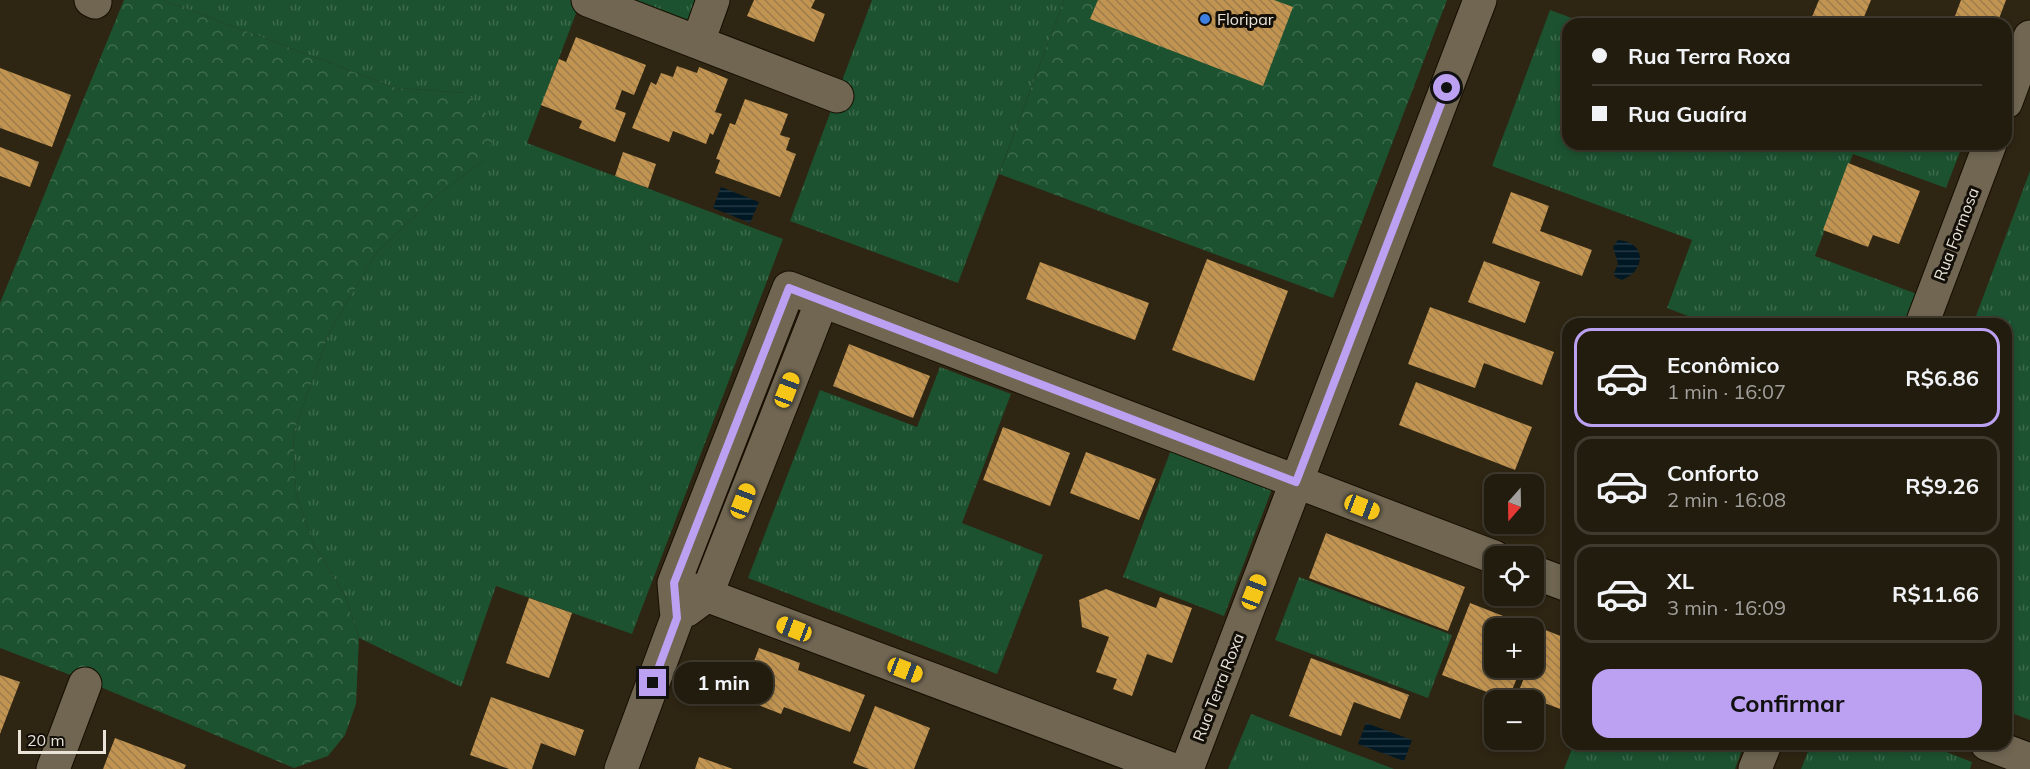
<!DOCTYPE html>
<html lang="pt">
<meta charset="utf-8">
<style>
body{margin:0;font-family:Mulish,sans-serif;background:#2a2517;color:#f1f3f6;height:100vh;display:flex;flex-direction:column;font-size:22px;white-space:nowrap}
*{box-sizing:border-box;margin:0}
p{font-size:20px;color:#a2a19e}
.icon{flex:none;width:33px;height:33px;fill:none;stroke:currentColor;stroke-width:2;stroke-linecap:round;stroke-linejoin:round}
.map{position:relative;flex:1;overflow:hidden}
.panel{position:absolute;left:1562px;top:318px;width:450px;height:432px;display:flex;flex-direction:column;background:#221c0e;border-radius:18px;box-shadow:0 3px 9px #0003,0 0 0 2px #3f3a2e}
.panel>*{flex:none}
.guide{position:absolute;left:1562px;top:18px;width:450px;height:132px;border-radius:18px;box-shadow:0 3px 9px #0003,0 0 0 2px #3f3a2e;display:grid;align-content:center;height:132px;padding:0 30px;background:#221c0e}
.needle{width:39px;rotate:200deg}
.buttons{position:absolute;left:1484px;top:474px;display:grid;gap:12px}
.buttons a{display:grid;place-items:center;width:60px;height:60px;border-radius:12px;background:#221c0e;box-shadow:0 3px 9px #0003,0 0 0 2px #3f3a2e;font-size:30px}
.scale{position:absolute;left:18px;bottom:15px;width:88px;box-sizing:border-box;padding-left:6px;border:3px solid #e9e3d8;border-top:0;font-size:16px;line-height:21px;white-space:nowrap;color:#e9e3d8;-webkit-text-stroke:4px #130f08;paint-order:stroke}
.end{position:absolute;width:27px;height:27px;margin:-14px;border:8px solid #bca0f2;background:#111;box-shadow:0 0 0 3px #111}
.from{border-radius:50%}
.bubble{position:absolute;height:42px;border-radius:18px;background:#221c0e;box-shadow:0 3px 9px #0003,0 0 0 2px #3f3a2e;font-size:20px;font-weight:700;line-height:42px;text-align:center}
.car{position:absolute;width:18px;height:36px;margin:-18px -9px;border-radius:8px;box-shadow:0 0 4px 2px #0007;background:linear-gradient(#f5c518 24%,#345 0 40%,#f5c518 0 76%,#345 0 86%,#f5c518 0)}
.guide b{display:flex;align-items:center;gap:21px;height:57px;font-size:22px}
.guide b+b{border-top:2px solid #3f3a2e}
.guide i{width:15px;height:15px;background:#f1f3f6}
ul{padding:10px 0 0;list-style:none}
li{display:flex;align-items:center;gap:18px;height:99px;margin:0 12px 9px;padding:0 18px;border:3px solid #3f3a2e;border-radius:18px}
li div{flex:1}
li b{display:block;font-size:22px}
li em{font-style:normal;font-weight:700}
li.on{border-color:#bca0f2}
li>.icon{width:54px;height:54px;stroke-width:1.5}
.cta{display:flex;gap:12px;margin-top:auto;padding:12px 30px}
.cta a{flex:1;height:69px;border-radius:18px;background:#bca0f2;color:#111;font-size:24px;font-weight:700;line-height:69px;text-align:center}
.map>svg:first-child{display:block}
.grass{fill:url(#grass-tufts)}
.forest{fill:url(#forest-crowns)}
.water{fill:url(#water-rules)}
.building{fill:url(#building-back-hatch)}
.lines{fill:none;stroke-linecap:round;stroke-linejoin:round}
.minor-casing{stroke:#160e01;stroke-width:35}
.minor{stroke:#706652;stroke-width:33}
.route{stroke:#bca0f2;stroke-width:8}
.shop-dot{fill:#3f7fe0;stroke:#130f08;stroke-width:2}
.labels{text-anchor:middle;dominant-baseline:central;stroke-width:6;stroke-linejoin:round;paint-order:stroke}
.poi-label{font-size:16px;fill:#e9e3d8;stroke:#130f08;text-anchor:start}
.street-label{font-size:16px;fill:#e9e3d8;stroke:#130f08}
</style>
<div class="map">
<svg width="2030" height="769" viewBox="0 0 2030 769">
<defs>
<pattern id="grass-tufts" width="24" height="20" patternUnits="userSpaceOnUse" patternTransform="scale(1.5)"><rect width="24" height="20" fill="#1c522f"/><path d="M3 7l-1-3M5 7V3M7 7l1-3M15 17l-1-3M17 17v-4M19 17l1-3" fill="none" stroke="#3d6b4c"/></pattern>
<pattern id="forest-crowns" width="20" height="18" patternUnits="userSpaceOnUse" patternTransform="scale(1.5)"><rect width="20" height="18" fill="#1c522f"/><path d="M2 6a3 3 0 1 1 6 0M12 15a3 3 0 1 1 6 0" fill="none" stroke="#3d6b4c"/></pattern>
<pattern id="water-rules" width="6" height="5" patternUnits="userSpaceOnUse" patternTransform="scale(1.5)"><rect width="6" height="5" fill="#001824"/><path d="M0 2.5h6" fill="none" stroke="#253943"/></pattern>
<pattern id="building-back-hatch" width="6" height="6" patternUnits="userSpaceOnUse" patternTransform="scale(1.5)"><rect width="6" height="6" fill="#c29451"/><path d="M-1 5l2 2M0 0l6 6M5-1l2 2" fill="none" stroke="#9d7c4c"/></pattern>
</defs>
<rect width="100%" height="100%" fill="#2e2513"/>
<path class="grass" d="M 163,0 L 581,0 L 527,143 L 783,239 L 632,634 L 496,586 L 461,687 L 359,638 L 344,594 L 313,543 L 296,493 L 293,435 L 328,335 L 376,253 L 435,197 L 485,159 L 467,93 L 396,88 Z
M 635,0 L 696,0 L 689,21 Z
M 872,0 L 1064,0 L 958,283 L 790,221 Z
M 1550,10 L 1588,24 L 1568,24 L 1568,144 L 1963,144 L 1946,188 L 1853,154 L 1815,256 L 1917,294 L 1906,324 L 1709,324 L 1667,308 L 1692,240 L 1492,166 Z
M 2030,171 L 2030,720 L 2006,711 L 2006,324 L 1973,324 Z
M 940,367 L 1011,394 L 962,523 L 1043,555 L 997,674 L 748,578 L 820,390 L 917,427 Z
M 1171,450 L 1272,489 L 1224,616 L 1123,577 Z
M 1299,577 L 1452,635 L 1428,698 L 1275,640 Z
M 1251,714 L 1394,769 L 1395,769 L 1228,769 Z
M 1574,744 L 1744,744 L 1735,769 L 1564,769 Z
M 1811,744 L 1926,744 L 1972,762 L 1970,769 L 1801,769 Z"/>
<path class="forest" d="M 124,0 L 163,0 L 396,88 L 467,93 L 498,126 L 485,159 L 435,197 L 376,253 L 328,335 L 293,435 L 296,493 L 313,543 L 344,594 L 359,638 L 356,704 L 345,735 L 328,756 L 294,768 L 86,681 L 0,648 L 0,303 Z
M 1064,0 L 1447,0 L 1333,298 L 999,174 Z"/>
<path class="water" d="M 721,187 L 759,202 L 750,223 L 713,208 Z
M 1618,240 C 1647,242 1646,271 1622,280 L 1615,277 L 1614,273 L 1618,264 L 1613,247 Z
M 1366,723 L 1412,740 L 1404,761 L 1358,744 Z"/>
<path class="building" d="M 754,0 L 815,0 L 811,8 L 825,14 L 814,42 L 747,16 Z
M 1098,0 L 1274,0 L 1293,7 L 1263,86 L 1090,19 Z
M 1819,0 L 1871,0 L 1861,24 L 1809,24 Z
M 1961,0 L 2006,0 L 1997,24 L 1952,24 Z
M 576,37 L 646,65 L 634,95 L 622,90 L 615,109 L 626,113 L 615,142 L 579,128 L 582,121 L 541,105 L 559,59 L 566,62 Z
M 677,66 L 697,73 L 699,67 L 728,79 L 715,112 L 722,114 L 713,135 L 710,133 L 706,144 L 673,131 L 669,142 L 632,128 L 651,82 L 656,85 L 661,73 L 673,77 Z
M 0,68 L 71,95 L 52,147 L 0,128 Z
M 745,99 L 788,114 L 780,135 L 790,138 L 786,150 L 796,154 L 780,197 L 715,173 L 720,160 L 716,159 L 730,123 L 735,125 Z
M 0,147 L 39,162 L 30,187 L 0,176 Z
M 623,152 L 656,164 L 648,188 L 615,176 Z
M 1848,163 L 1920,191 L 1899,244 L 1873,235 L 1868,247 L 1823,230 Z
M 1511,192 L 1549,206 L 1540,231 L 1592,250 L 1582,276 L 1492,243 Z
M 1207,259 L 1288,291 L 1254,381 L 1172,350 Z
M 1484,261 L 1540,282 L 1525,323 L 1468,302 Z
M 1040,262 L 1149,303 L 1135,340 L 1026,299 Z
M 1430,307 L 1554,352 L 1542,385 L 1484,363 L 1475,388 L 1408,364 Z
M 849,344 L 930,376 L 913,418 L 833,386 Z
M 1416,382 L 1532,427 L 1515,470 L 1399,425 Z
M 1003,427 L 1070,453 L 1050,506 L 983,480 Z
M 1086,452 L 1156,479 L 1139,520 L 1070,493 Z
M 1326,533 L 1465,587 L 1448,631 L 1309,578 Z
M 1106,589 L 1156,608 L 1160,597 L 1192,608 L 1172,663 L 1147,654 L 1132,696 L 1113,689 L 1117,679 L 1096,672 L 1109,637 L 1082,627 L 1079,600 Z
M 529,598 L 572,613 L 549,678 L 506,663 Z
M 1470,603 L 1536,629 L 1533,635 L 1533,628 L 1494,628 L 1494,668 L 1521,668 L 1508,700 L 1442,675 Z
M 1543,629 L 1568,639 L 1568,698 L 1563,710 L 1518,693 L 1528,668 L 1533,668 L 1533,654 Z
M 759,648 L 800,663 L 798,670 L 865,695 L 850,732 L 784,707 L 781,714 L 740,698 Z
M 1311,658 L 1409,695 L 1400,719 L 1354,702 L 1341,736 L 1289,716 Z
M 0,675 L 20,682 L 0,734 Z
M 491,697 L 584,730 L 575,756 L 541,743 L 532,769 L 509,769 L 470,755 Z
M 875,706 L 930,728 L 914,769 L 869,769 L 853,763 Z
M 115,738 L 186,765 L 184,769 L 103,769 Z
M 699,757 L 733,769 L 695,769 Z"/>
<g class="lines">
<g class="minor-casing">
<path id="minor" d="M 91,0 L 95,2
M 588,0 L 837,96
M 698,42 L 713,0
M 2006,102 L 2030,37
M 1922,324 L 1990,144
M 1533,572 L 1568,585
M 674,583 L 1171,769
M 687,610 L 706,596 L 822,301
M 1987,744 L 2030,760
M 53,769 L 85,684
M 621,769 L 677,618 L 674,583 L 789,288 L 1494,557
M 1187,769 L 1480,0
M 1755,769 L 1765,744"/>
</g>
<use href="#minor" class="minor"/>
</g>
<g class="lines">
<path class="route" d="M 653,683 L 677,618 L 674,583 L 789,288 L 1296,482 L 1447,88"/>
</g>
<circle class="shop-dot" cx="1205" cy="19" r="6"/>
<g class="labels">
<g class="poi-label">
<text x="1217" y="19">Floripar</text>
</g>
<g class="street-label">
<text transform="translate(1956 234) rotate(-69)">Rua Formosa</text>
<text transform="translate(1218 687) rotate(-69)">Rua Terra Roxa</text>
</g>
</g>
</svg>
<div class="buttons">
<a><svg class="needle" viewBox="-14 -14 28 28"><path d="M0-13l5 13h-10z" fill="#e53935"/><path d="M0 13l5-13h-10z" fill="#a2a19e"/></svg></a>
<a><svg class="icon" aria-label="locate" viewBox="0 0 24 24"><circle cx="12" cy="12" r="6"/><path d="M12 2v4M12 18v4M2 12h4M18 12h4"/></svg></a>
<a>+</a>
<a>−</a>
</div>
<div class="scale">20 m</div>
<i class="end from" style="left:1447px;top:88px"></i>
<i class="end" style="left:653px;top:683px"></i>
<div class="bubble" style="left:674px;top:662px;width:99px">1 min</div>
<i class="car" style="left:787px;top:390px;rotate:21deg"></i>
<i class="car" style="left:743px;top:501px;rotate:21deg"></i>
<i class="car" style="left:1362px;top:507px;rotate:111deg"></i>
<i class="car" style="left:1254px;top:592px;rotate:21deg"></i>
<i class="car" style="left:794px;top:629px;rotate:291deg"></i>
<i class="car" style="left:905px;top:670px;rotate:111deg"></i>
<div class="guide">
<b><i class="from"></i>Rua Terra Roxa</b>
<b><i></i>Rua Guaíra</b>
</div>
<section class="panel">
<ul>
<li class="on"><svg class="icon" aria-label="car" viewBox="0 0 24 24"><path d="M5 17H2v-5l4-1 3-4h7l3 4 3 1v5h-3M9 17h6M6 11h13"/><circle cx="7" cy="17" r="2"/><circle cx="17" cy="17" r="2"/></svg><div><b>Econômico</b><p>1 min · 16:07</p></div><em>R$6.86</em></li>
<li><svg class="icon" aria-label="car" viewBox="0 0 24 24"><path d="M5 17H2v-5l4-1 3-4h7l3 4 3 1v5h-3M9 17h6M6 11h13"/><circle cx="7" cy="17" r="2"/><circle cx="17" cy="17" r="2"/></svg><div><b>Conforto</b><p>2 min · 16:08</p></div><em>R$9.26</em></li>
<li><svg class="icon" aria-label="car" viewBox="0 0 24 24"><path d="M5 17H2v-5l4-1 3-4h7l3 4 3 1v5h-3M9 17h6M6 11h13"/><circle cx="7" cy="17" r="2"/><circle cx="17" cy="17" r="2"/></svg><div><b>XL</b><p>3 min · 16:09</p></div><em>R$11.66</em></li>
</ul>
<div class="cta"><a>Confirmar</a></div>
</section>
</div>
